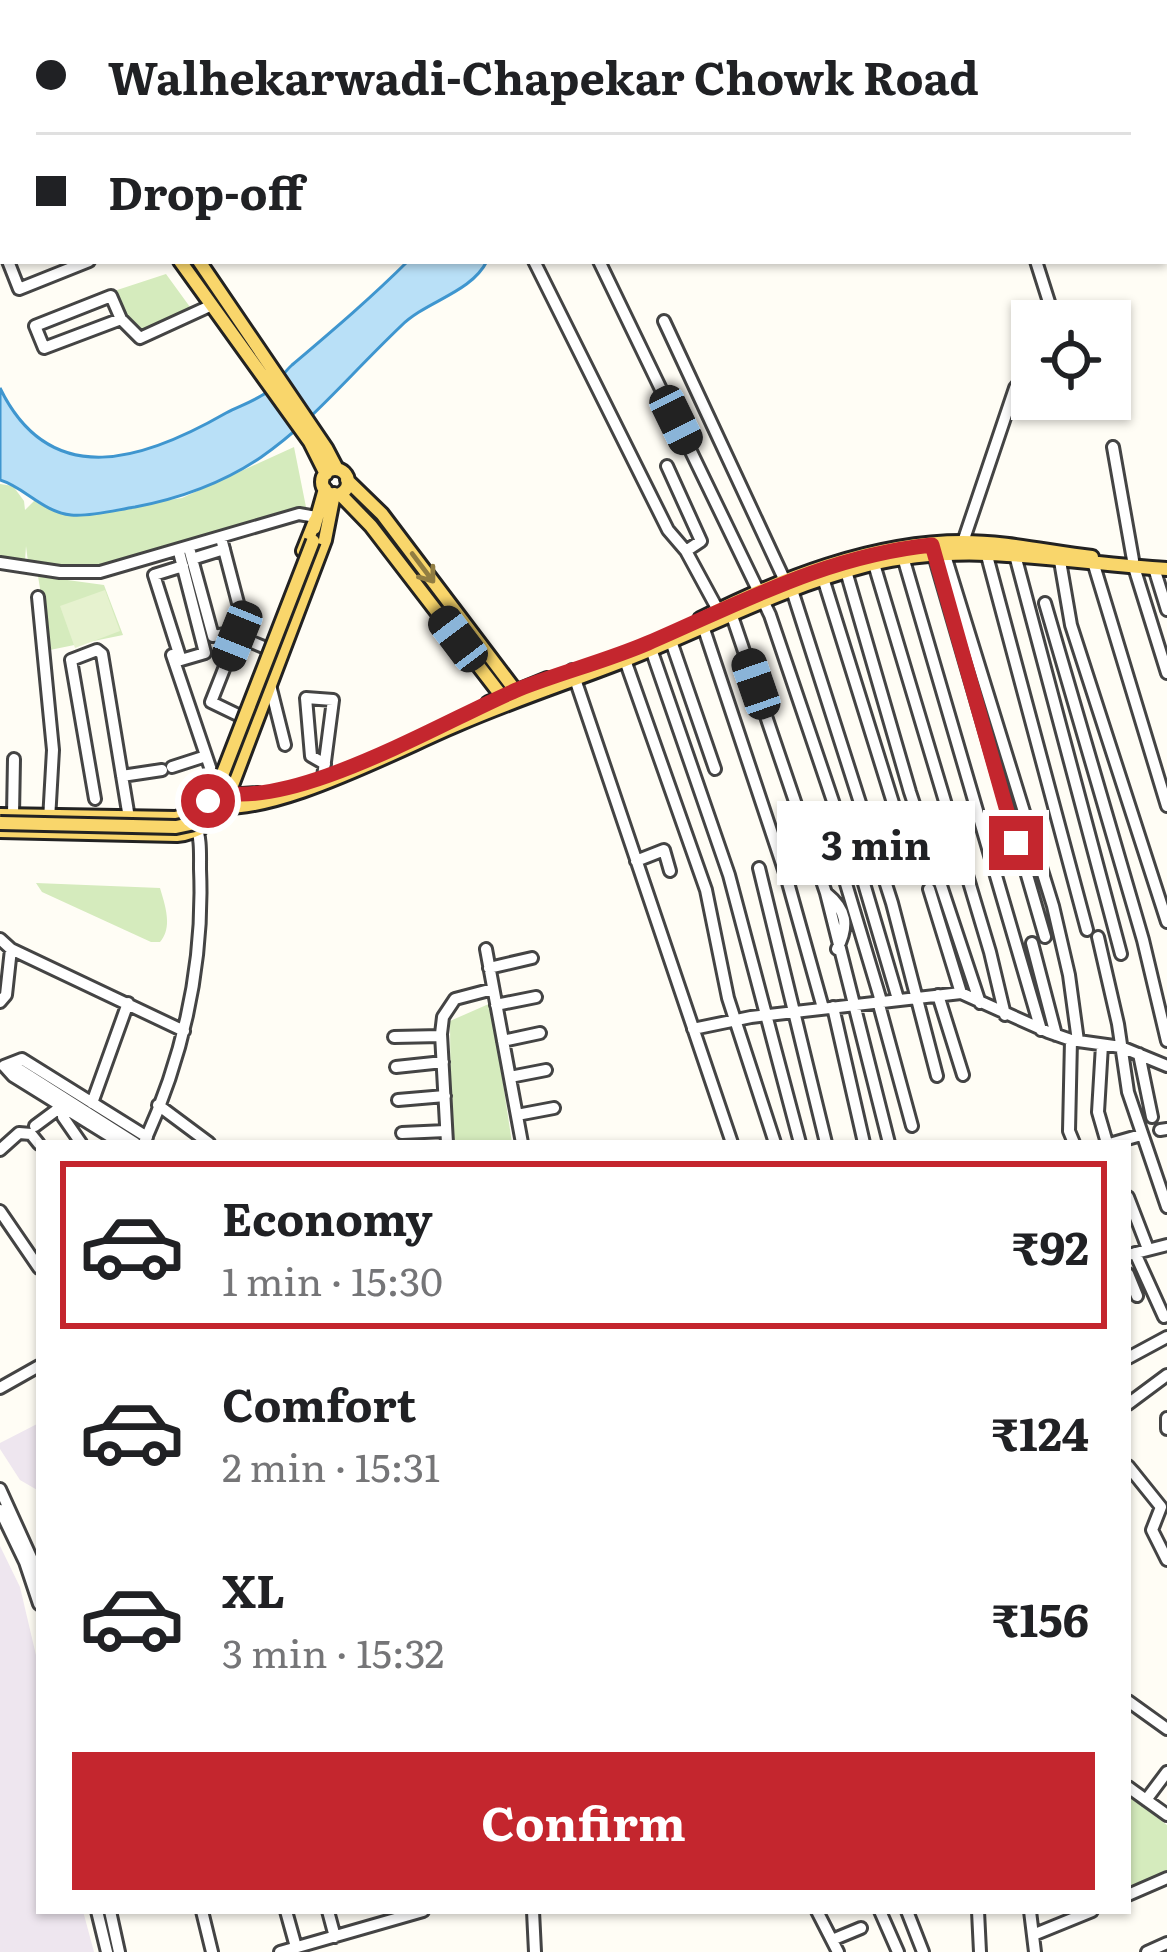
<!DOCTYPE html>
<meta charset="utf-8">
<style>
body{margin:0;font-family:Literata,serif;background:#f2f2f2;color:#202124;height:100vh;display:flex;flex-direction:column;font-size:45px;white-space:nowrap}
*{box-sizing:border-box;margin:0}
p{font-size:39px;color:#757577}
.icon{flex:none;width:66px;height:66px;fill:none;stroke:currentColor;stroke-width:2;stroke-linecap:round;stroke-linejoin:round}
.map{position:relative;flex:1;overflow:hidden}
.details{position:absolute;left:36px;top:1140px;width:1095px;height:774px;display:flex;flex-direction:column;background:#fff;border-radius:0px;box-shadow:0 3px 9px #0004}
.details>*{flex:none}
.top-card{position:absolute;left:0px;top:0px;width:1167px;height:264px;box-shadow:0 3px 9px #0004;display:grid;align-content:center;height:264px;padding:0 36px;background:#fff}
.fabs{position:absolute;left:1011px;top:300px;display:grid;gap:24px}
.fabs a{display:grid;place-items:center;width:120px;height:120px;border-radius:0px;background:#fff;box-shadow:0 3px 9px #0004;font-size:60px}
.end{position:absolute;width:54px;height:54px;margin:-27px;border:15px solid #c4262e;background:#fff;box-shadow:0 0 0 6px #fff}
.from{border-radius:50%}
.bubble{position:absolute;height:84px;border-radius:0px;background:#fff;box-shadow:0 3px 9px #0004;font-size:39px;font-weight:700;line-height:84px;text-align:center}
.car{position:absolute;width:36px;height:72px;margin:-36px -18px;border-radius:15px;box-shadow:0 0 9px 3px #0007;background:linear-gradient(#222 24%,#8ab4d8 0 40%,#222 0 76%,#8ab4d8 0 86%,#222 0)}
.top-card b{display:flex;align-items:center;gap:42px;height:114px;font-size:45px}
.top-card b+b{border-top:3px solid #e0e0e0}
.top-card i{width:30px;height:30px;background:#202124}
ul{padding:21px 0 0;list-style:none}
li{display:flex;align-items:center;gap:36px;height:168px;margin:0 24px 18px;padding:0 12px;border:6px solid transparent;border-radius:0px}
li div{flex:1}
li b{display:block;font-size:45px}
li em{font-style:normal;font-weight:700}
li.selected{border-color:#c4262e}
li>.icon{width:108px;height:108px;stroke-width:1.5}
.action{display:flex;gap:24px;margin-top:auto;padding:24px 36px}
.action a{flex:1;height:138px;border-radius:0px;background:#c4262e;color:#fff;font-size:48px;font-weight:700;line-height:138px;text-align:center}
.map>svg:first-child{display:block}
.industrial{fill:#eee6ef}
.green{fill:#d5ebbd}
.pitch{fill:#e6f2cf}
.water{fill:#b9e0f7;stroke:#3f96cf;stroke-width:3}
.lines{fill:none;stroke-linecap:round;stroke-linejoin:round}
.minor-casing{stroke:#444;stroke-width:16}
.major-casing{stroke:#222;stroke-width:18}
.minor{stroke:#fff;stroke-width:10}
.major{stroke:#f9d66b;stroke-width:12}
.major-bridge-casing{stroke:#222;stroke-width:18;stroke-linecap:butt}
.major-bridge{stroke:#f9d66b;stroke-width:12}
.oneway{stroke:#917d42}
.route{stroke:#c4262e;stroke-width:15}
</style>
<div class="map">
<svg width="1167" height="1952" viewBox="0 0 1167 1952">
<rect width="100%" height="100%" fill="#fffdf5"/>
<path class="industrial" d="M 39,1423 L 39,1491 L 20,1480 L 0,1449 L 0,1443 Z
M 0,1546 L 20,1587 L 39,1668 L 39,1911 L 83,1911 L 94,1952 L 0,1952 Z"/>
<path class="green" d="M 166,274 L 190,307 L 131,335 L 108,293 Z
M 294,447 L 306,507 L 102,568 L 28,562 L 26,546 L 25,561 L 0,556 L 0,484 L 13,486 L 24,501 L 25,510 L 35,500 L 70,515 L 182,498 Z
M 38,576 L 104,585 L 123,635 L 50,650 Z
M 36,883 L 160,888 C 165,905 173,927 160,942 L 151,942 L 42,892 Z
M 491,1003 L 512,1143 L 451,1143 L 450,1021 Z
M 1128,1796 L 1167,1825 L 1167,1874 L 1128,1891 Z"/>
<path class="pitch" d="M 105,590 L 120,631 L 75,648 L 60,606 Z"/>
<path class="water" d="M 408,261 L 487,261 C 471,293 426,301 401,326 C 308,415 270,481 135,507 C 116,510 90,517 71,515 C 43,512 24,487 0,480 L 0,388 C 51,493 146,459 226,413 C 239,406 255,401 267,392 C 276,385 283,373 292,365 C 332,331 371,298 408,261 Z"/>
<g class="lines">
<g class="minor-casing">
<path id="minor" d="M 947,0 L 948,3
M 26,3 L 33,0
M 140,3 L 147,0
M 0,6 L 3,10
M 0,18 L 3,23
M 0,85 L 3,83
M 0,123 L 3,130
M 0,175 L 3,174
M 0,234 L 3,232
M 0,242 L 3,249
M 8,261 L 19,289 L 89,261
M 534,261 L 668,530 L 686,551 L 718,610
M 599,261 L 770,615 L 843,831
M 1036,261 L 1055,321
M 121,319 L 111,296 L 35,326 L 44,348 L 121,319 L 140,338 L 212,305
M 664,321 L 785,581
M 1113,447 L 1133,560
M 667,466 L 701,541 L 686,551
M 963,542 L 1015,388 L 1032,368
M 189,548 L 213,636 L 238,632 L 244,626 L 221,538
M 932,548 L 1045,937
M 179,552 L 205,653 L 181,660 L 154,575 L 183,566
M 944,552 L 1053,906 L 1069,975 L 1078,1041
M 986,552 L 1087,930
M 1015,555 L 1121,954
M 903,557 L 1041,1030
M 192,559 L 224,549
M 1060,561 L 1071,625 L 1167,922
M 0,563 L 60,572 L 100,572 L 299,514 L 316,517
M 874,564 L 990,952 L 1005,1015
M 1094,565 L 1167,806
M 1134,567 L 1167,673
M 1154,568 L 1167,610
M 846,571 L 910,792 L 980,1003
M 823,578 L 912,864
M 792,590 L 892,903 L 937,1076
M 38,597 L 53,750 L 49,820
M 1045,603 L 1143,940 L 1167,1041
M 731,613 L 826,893 C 847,910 849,926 837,949
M 703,626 L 787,879 L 823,1008
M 671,641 L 715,769
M 651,649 L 729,875 L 800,1143
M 172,655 L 215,782
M 625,660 L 706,890 L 728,998 L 775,1143
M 572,670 L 732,1143
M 270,685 L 285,745
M 240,716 L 211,702 L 237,636 L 266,648
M 172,767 L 206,756
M 122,776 L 162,770
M 323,777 L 333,700 L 306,698 L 311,756 L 325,764
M 95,799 L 71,660 L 97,650 L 102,654 L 129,818
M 13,815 L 14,759
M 855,853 L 898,999
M 838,857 L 881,1001
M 636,861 L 664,850 L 670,871
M 759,868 L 826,1143
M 929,889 L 961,993
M 826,893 L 889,1143
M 1098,937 L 1118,1024 L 1128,1092 L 1167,1207
M 0,939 L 11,949 L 184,1031
M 1032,943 L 1056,1035
M 486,949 L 522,1143
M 489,968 L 532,958
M 938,995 L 963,1075
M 878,1001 L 912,1126
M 0,1002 L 6,995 L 11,949
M 496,1005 L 536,997
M 833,1007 L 864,1143
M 693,1029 L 751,1017 L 961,993 L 1048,1032 L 1071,1040 L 1121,1047 L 1167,1066
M 394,1037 L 441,1036
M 1071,1040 L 1069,1131 L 1074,1143
M 503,1041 L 540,1033
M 1102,1045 L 1098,1112 L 1107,1143
M 1139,1054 L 1152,1117
M 4,1066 L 22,1059 L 147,1137
M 4,1066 L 13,1076 L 121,1143
M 8,1067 L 17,1068 L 135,1143
M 396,1067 L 443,1062
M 510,1077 L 546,1070
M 398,1100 L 445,1096
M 92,1103 L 128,1003
M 158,1105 L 209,1143
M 63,1107 L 63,1117 L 81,1143
M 517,1115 L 554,1108
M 35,1126 L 62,1106
M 1160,1130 L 1167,1129
M 402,1133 L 446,1131
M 144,1143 C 183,1057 204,963 200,869 C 200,854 201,837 195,823
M 447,1143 L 441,1034 L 443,1017 L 455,999 L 493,989
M 1113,1143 L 1141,1135
M 0,1150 L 19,1133 L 31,1134 L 39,1144
M 1128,1197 L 1148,1249
M 0,1211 L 39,1268
M 1135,1253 L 1164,1317
M 1128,1255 L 1167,1245
M 1128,1274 L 1137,1296
M 1128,1358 L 1167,1337
M 0,1388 L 39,1366
M 1128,1404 L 1167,1375
M 1167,1418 L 1167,1429
M 1128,1466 L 1161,1507 L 1152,1530 L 1167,1560
M 0,1489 L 39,1575
M 0,1510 L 25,1562 L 39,1604
M 1128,1701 L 1167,1729
M 1128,1787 L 1167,1815
M 1146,1800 L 1167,1772
M 1128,1895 L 1167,1878
M 97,1911 L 107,1952
M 110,1911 L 119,1952
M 202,1911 L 212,1952
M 286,1911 L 296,1947
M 328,1911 L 335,1937
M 533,1911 L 535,1952
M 817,1911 L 838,1952
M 880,1911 L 898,1952
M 907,1911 L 923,1952
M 978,1911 L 980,1952
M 1030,1911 L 1035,1952
M 1033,1935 L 1092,1911
M 832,1940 L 861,1928
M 280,1952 L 423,1911
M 1147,1952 L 1167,1943"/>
</g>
<g class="major-casing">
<path id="major" d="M 104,3 L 105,0
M 118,3 L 119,0
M 180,261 L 310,442 L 326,474
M 199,261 L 326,448 L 337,469
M322 482a13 13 0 1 1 26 0a13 13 0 1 1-26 0Z
M 347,480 L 382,514 L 518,694
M 340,494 L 371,526 L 504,699
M 314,528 L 325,489
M 303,551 L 315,521
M 700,619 C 780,579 872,542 963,542 C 1006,542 1049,552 1092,557
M 488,703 L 547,679
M 212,791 L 228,796 L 258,794
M 204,805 C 267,821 400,748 461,723 C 514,700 569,682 623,661 C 705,629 782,587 868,565 C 967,540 1067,563 1167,569
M 0,815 L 176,818 L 197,811 L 208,800
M 0,831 L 177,835 C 198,833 216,821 226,801 L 325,540 L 334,494"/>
</g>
<use href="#minor" class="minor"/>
<use href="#major" class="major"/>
<g class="major-bridge-casing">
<path id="major-bridge" d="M 0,823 L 176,827 L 195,823 L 209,809 L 313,541"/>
</g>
<use href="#major-bridge" class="major-bridge"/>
</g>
<defs><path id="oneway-shaft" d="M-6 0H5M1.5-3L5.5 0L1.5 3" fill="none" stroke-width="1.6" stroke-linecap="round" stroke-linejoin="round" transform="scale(3)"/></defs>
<use class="oneway" href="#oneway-shaft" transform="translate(423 568) rotate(53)"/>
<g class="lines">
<path class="route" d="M 208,801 L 212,790 C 288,815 445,720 519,689 C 562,672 606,661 648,643 C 743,602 826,556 932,545 L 1016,843"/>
</g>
</svg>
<div class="fabs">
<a><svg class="icon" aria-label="locate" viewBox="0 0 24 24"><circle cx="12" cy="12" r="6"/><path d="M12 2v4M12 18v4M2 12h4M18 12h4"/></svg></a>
</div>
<i class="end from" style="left:208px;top:801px"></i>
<i class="end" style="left:1016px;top:843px"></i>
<div class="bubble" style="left:777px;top:801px;width:198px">3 min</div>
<i class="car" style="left:676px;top:420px;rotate:154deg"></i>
<i class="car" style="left:237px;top:636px;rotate:202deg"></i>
<i class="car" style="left:458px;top:639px;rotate:323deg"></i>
<i class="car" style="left:756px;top:684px;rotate:341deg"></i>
<div class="top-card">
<b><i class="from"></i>Walhekarwadi-Chapekar Chowk Road</b>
<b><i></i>Drop-off</b>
</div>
<section class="details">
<ul>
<li class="selected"><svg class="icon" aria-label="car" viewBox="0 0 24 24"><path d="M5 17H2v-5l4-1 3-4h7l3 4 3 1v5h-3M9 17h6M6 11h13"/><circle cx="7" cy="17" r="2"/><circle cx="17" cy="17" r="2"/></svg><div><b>Economy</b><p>1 min · 15:30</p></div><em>₹92</em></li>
<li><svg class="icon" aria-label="car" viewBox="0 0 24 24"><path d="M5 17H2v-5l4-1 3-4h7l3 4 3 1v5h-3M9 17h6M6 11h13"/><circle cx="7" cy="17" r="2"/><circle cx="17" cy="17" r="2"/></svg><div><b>Comfort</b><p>2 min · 15:31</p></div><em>₹124</em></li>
<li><svg class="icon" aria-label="car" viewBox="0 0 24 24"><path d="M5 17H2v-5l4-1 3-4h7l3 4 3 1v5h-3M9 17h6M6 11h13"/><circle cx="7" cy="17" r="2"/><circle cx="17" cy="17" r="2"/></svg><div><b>XL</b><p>3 min · 15:32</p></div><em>₹156</em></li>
</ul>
<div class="action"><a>Confirm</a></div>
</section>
</div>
